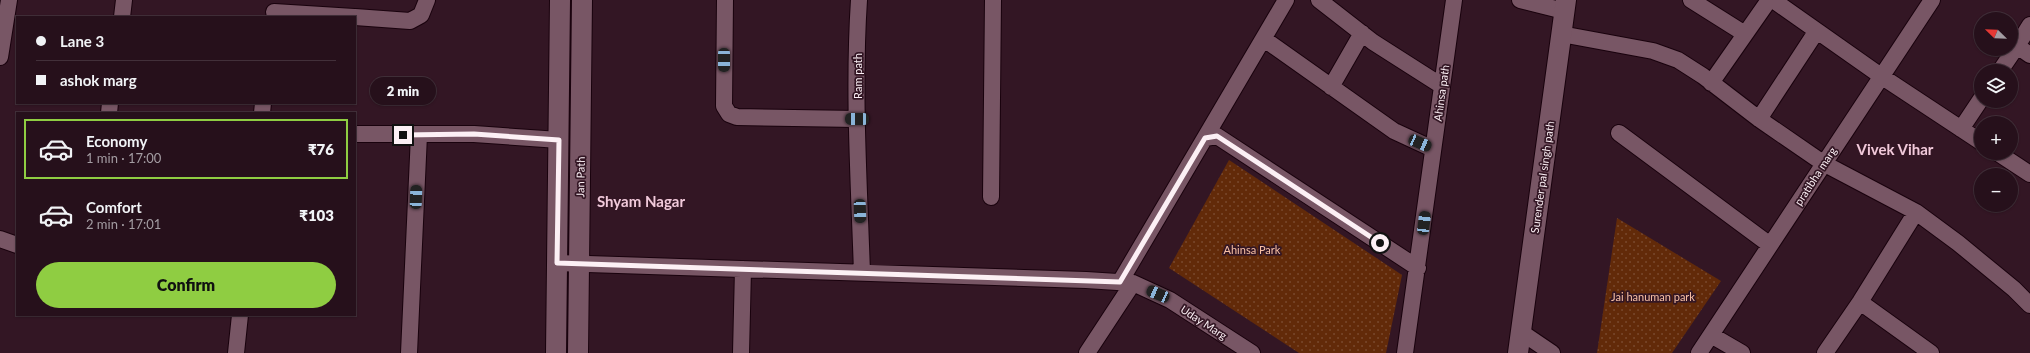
<!DOCTYPE html>
<meta charset="utf-8">
<style>
body{margin:0;font-family:Lato,sans-serif;background:#2e1924;color:#f1f3f6;height:100vh;display:flex;flex-direction:column;font-size:15px;white-space:nowrap}
*{box-sizing:border-box;margin:0}
p{font-size:13px;color:#a49da3}
.icon{flex:none;width:22px;height:22px;fill:none;stroke:currentColor;stroke-width:2;stroke-linecap:round;stroke-linejoin:round}
.map{position:relative;flex:1;overflow:hidden}
.drawer{position:absolute;left:16px;top:112px;width:340px;height:204px;display:flex;flex-direction:column;background:#26101b;border-radius:0px;box-shadow:0 1px 3px #0004,0 0 0 1px #42303a}
.drawer>*{flex:none}
.hud{position:absolute;left:16px;top:16px;width:340px;height:88px;border-radius:0px;box-shadow:0 1px 3px #0004,0 0 0 1px #42303a;display:grid;align-content:center;height:88px;padding:0 20px;background:#26101b}
.needle{width:26px;rotate:293deg}
.controls{position:absolute;left:1974px;top:12px;display:grid;gap:8px}
.controls a{display:grid;place-items:center;width:44px;height:44px;border-radius:50%;background:#26101b;box-shadow:0 1px 3px #0004,0 0 0 1px #42303a;font-size:20px}
.end{position:absolute;width:18px;height:18px;margin:-9px;border:5px solid #fcf0f5;background:#111;box-shadow:0 0 0 2px #111}
.from{border-radius:50%}
.bubble{position:absolute;height:28px;border-radius:14px;background:#26101b;box-shadow:0 1px 3px #0004,0 0 0 1px #42303a;font-size:13px;font-weight:800;line-height:28px;text-align:center}
.car{position:absolute;width:12px;height:24px;margin:-12px -6px;border-radius:5px;box-shadow:0 0 3px 1px #0007;background:linear-gradient(#222 24%,#8ab4d8 0 40%,#222 0 76%,#8ab4d8 0 86%,#222 0)}
.hud b{display:flex;align-items:center;gap:14px;height:38px;font-size:15px}
.hud b+b{border-top:1px solid #42303a}
.hud i{width:10px;height:10px;background:#f1f3f6}
ul{padding:7px 0 0;list-style:none}
li{display:flex;align-items:center;gap:12px;height:60px;margin:0 8px 6px;padding:0 12px;border:2px solid transparent;border-radius:0px}
li div{flex:1}
li b{display:block;font-size:15px}
li em{font-style:normal;font-weight:800}
li.on{border-color:#8fcd42}
li>.icon{width:36px;height:36px;stroke-width:1.5}
.primary-button{display:flex;gap:8px;margin-top:auto;padding:8px 20px}
.primary-button a{flex:1;height:46px;border-radius:24px;background:#8fcd42;color:#111;font-size:16px;font-weight:800;line-height:46px;text-align:center}
.map>svg:first-child{display:block}
.park{fill:url(#park-dots)}
.lines{fill:none;stroke-linecap:round;stroke-linejoin:round}
.minor-casing{stroke:#19020d;stroke-width:18}
.tertiary-casing{stroke:#19020d;stroke-width:22}
.minor{stroke:#785665;stroke-width:16}
.tertiary{stroke:#785665;stroke-width:20}
.route{stroke:#fcf0f5;stroke-width:5}
.labels{text-anchor:middle;dominant-baseline:central;stroke-width:3.5;stroke-linejoin:round;paint-order:stroke}
.street-label{font-size:11px;fill:#fcf0f5;stroke:#331624}
.park-label{font-size:11px;fill:#f8c0a5;stroke:#331624}
.district-label{font-size:15px;font-weight:bold;fill:#f1c9da;stroke:#331624}
</style>
<div class="map">
<svg width="2030" height="353" viewBox="0 0 2030 353">
<defs>
<pattern id="park-dots" width="8" height="8" patternUnits="userSpaceOnUse"><rect width="8" height="8" fill="#622a09"/><path d="M2 2h.1M6 6h.1" fill="none" stroke="#79492d" stroke-width="1.8" stroke-linecap="round"/></pattern>
</defs>
<rect width="100%" height="100%" fill="#331624"/>
<path class="park" d="M 1229,160 L 1402,275 L 1386,353 L 1299,353 L 1169,268 Z
M 1617,218 L 1721,281 L 1672,353 L 1597,353 Z"/>
<g class="lines">
<g class="minor-casing">
<path id="minor" d="M 725,0 L 724,106 L 729,114 L 737,117 L 857,119
M 859,0 C 853,91 859,182 862,273
M 1319,0 L 1373,42 L 1442,86
M 1520,0 L 1564,11
M 1691,0 L 1745,34
M 1773,0 L 1881,76 L 1981,142
M 274,12 L 354,17
M 122,17 L 124,0
M 355,17 L 410,21 L 421,15 L 427,0
M 1561,34 L 1653,51 L 1678,60 L 1703,76 L 1759,119 L 1823,163 L 1916,212 L 1958,243 L 2014,289 L 2030,305
M 1264,39 L 1394,131 L 1433,149
M 2017,46 L 2030,25
M 0,57 L 9,0
M 2000,71 L 2017,46 L 2030,55
M 1711,83 L 1769,0
M 1331,87 L 1362,33
M 109,113 L 110,103
M 262,113 L 263,103
M 1759,119 L 1816,32
M 1961,129 L 1981,99
M 1619,133 L 1770,245
M 355,134 L 474,134 L 559,140
M 1205,138 L 1217,136 L 1418,268
M 1998,153 L 2030,174
M 991,197 L 993,0
M 0,239 L 17,245
M 557,263 L 1086,280 L 1133,283 L 1170,300 L 1252,353
M 1120,282 L 1286,0
M 1860,302 L 1931,353
M 1521,332 L 1552,353
M 1711,335 L 1742,353
M 236,353 L 240,315
M 409,353 L 419,135
M 741,353 L 743,269
M 1087,353 L 1133,283
M 1405,353 L 1454,0
M 1699,353 L 1932,0
M 1825,353 L 1860,302 L 1916,212"/>
</g>
<g class="tertiary-casing">
<path id="tertiary" d="M 556,353 L 560,0
M 578,353 L 582,0
M 1518,353 L 1566,0"/>
</g>
<use href="#minor" class="minor"/>
<use href="#tertiary" class="tertiary"/>
</g>
<g class="lines">
<path class="route" d="M 403,135 L 474,134 L 559,140 L 557,263 L 1120,282 L 1205,138 L 1217,136 L 1380,243"/>
</g>
<g class="labels">
<g class="street-label">
<text transform="translate(857 76) rotate(-90)">Ram path</text>
<text transform="translate(1441 93) rotate(-82)">Ahinsa path</text>
<text transform="translate(1815 176) rotate(-57)">pratibha marg</text>
<text transform="translate(580 177) rotate(-89)">Jan Path</text>
<text transform="translate(1542 177) rotate(-82)">Surender pal singh path</text>
<text transform="translate(1204 322) rotate(33)">Uday Marg</text>
</g>
<g class="park-label">
<text x="1252" y="249">Ahinsa Park</text>
<text x="1653" y="296">Jai hanuman park</text>
</g>
<g class="district-label">
<text x="1895" y="149">Vivek Vihar</text>
<text x="641" y="201">Shyam Nagar</text>
</g>
</g>
</svg>
<div class="controls">
<a><svg class="needle" viewBox="-14 -14 28 28"><path d="M0-13l5 13h-10z" fill="#e53935"/><path d="M0 13l5-13h-10z" fill="#a49da3"/></svg></a>
<a><svg class="icon" aria-label="layers" viewBox="0 0 24 24"><path d="M12 4l9 5-9 5-9-5zM3 14l9 5 9-5"/></svg></a>
<a>+</a>
<a>−</a>
</div>
<i class="end from" style="left:1380px;top:243px"></i>
<i class="end" style="left:403px;top:135px"></i>
<div class="bubble" style="left:370px;top:77px;width:66px">2 min</div>
<i class="car" style="left:724px;top:60px;rotate:180deg"></i>
<i class="car" style="left:857px;top:119px;rotate:271deg"></i>
<i class="car" style="left:1420px;top:143px;rotate:113deg"></i>
<i class="car" style="left:416px;top:197px;rotate:2deg"></i>
<i class="car" style="left:860px;top:211px;rotate:178deg"></i>
<i class="car" style="left:1424px;top:223px;rotate:7deg"></i>
<i class="car" style="left:1158px;top:294px;rotate:294deg"></i>
<div class="hud">
<b><i class="from"></i>Lane 3</b>
<b><i></i>ashok marg</b>
</div>
<section class="drawer">
<ul>
<li class="on"><svg class="icon" aria-label="car" viewBox="0 0 24 24"><path d="M5 17H2v-5l4-1 3-4h7l3 4 3 1v5h-3M9 17h6M6 11h13"/><circle cx="7" cy="17" r="2"/><circle cx="17" cy="17" r="2"/></svg><div><b>Economy</b><p>1 min · 17:00</p></div><em>₹76</em></li>
<li><svg class="icon" aria-label="car" viewBox="0 0 24 24"><path d="M5 17H2v-5l4-1 3-4h7l3 4 3 1v5h-3M9 17h6M6 11h13"/><circle cx="7" cy="17" r="2"/><circle cx="17" cy="17" r="2"/></svg><div><b>Comfort</b><p>2 min · 17:01</p></div><em>₹103</em></li>
</ul>
<div class="primary-button"><a>Confirm</a></div>
</section>
</div>
